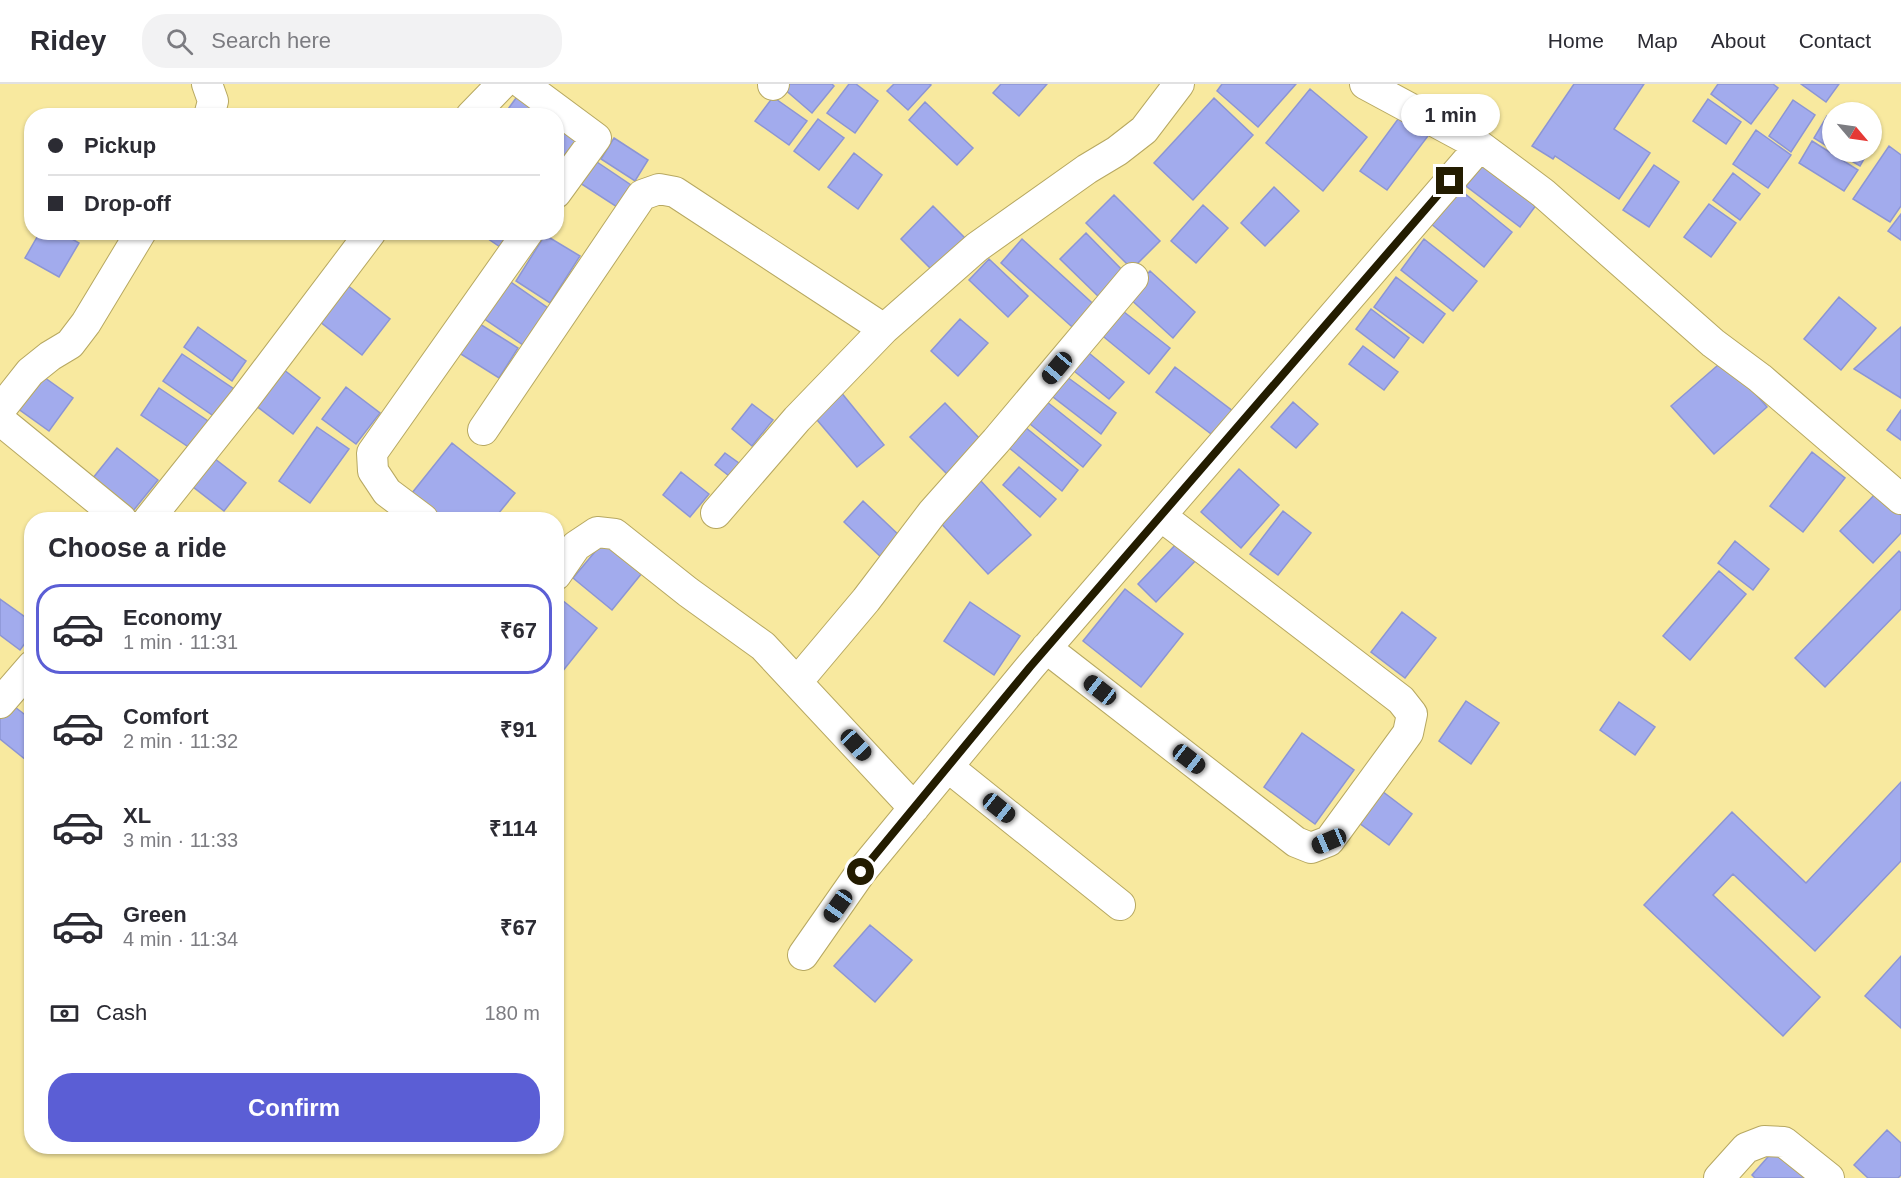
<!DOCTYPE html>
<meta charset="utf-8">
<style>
body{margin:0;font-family:Arial,sans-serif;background:#f2f2f3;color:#2b2b33;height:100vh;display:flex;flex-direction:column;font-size:22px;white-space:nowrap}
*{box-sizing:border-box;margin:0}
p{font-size:20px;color:#7c7c81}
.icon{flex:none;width:33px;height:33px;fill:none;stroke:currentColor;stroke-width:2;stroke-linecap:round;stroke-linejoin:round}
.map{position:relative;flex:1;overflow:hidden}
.drawer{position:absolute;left:24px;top:428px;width:540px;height:642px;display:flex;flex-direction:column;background:#fff;border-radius:24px;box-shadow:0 2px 4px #0004}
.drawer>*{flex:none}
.hud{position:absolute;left:24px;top:24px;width:540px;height:132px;border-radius:24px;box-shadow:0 2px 4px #0004;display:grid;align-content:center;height:132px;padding:0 24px;background:#fff}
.needle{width:39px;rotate:119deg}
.controls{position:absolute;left:1822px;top:18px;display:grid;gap:12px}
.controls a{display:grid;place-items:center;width:60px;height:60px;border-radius:50%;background:#fff;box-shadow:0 2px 4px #0004;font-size:30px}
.end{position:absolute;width:27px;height:27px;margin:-14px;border:8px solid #231c00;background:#fff;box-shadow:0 0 0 3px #fff}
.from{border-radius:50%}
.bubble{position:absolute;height:42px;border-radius:21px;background:#fff;box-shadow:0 2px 4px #0004;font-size:20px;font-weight:800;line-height:42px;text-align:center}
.car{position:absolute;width:18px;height:36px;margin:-18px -9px;border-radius:8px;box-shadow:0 0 4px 2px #0007;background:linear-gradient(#222 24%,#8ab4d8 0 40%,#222 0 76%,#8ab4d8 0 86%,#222 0)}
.hud b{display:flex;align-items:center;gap:21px;height:57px;font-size:22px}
.hud b+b{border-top:2px solid #e1e1e2}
.hud i{width:15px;height:15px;background:#2b2b33}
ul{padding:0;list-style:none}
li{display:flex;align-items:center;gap:18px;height:90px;margin:0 12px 9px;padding:0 12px;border:3px solid transparent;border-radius:24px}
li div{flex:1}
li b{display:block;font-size:22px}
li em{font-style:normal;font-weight:800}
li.current{border-color:#5b5ed5}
li>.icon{width:54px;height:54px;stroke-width:1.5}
h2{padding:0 24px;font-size:27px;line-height:72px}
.pay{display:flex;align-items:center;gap:15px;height:66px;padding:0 24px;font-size:22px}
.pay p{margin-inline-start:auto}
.primary-button{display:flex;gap:12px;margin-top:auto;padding:12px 24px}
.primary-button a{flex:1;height:69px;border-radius:24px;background:#5b5ed5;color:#fff;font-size:24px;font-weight:800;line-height:69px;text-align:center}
header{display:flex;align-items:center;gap:36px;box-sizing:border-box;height:84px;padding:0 30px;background:#fff;border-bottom:2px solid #e1e1e2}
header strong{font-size:28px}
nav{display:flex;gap:33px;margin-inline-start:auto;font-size:21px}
.search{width:420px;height:54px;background:#f2f2f3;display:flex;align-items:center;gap:15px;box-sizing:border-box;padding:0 21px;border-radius:24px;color:#7c7c81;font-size:22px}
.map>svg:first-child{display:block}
.building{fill:#a2abed;stroke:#8c95d4;stroke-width:1.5}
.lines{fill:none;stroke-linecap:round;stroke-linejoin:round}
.street-casing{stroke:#b7a861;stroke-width:32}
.street{stroke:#fff;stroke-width:30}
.route{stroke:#231c00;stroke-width:8}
</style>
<header>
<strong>Ridey</strong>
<div class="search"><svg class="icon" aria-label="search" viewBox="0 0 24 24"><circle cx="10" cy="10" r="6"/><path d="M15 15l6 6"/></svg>Search here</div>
<nav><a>Home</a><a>Map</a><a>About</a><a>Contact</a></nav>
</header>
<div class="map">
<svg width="1901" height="1094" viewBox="0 0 1901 1094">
<rect width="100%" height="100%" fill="#f8e99f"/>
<path class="building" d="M 787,0 L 832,0 L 834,2 L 812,29 L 783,4 Z
M 849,0 L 856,0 L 878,17 L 855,49 L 827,29 Z
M 894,0 L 929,0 L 931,1 L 908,26 L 887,7 Z
M 1001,0 L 1047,0 L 1019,32 L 993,9 Z
M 1222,0 L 1296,0 L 1258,43 L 1217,7 Z
M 1574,0 L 1644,0 L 1614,45 L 1650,69 L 1619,115 L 1555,72 L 1553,75 L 1532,62 Z
M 1718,0 L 1773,0 L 1778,4 L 1751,40 L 1711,10 Z
M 1801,0 L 1839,0 L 1826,18 Z
M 1310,5 L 1367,53 L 1323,107 L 1266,59 Z
M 519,10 L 542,32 L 503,32 Z
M 773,13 L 807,37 L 789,61 L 755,37 Z
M 1214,14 L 1253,51 L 1193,116 L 1154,79 Z
M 1708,15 L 1741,38 L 1726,60 L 1693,37 Z
M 1793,16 L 1815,31 L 1791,68 L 1769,52 Z
M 925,18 L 973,64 L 957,81 L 909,36 Z
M 1401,31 L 1428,52 L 1387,106 L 1360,87 Z
M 1827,32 L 1833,35 L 1833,66 L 1814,54 Z
M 818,35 L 844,54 L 819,86 L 794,67 Z
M 556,36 L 582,54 L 556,89 Z
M 1756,46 L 1791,71 L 1768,104 L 1733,80 Z
M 614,54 L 648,76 L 635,97 L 601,75 Z
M 1812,57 L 1858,86 L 1844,107 L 1799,79 Z
M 1889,62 L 1901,71 L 1901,122 L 1890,138 L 1853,115 Z
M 1836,68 L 1868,68 L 1860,82 Z
M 854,69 L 882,91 L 858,125 L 828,103 Z
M 1487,75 L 1540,116 L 1520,143 L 1466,102 Z
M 594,76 L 631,101 L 617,123 L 580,99 Z
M 1654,81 L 1679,98 L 1649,143 L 1623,126 Z
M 1733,89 L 1760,110 L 1740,136 L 1713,116 Z
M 1274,103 L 1299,127 L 1265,162 L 1241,139 Z
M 1458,104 L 1512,148 L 1484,183 L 1430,139 Z
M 1114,111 L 1160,157 L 1132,185 L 1086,139 Z
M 1709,120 L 1736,139 L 1711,173 L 1684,153 Z
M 1203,121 L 1228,144 L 1196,179 L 1171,157 Z
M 933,122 L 967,156 L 935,189 L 901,155 Z
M 1901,130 L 1901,156 L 1888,147 Z
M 40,148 L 60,148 L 79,159 L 59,193 L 25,174 Z
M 478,148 L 518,148 L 506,167 Z
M 1086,149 L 1127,191 L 1102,216 L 1060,175 Z
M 545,151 L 580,172 L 550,219 L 516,197 Z
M 1022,155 L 1100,226 L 1080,250 L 1001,179 Z
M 1424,155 L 1477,197 L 1453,227 L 1401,186 Z
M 989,175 L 1028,212 L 1008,233 L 969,196 Z
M 1150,187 L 1195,228 L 1173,254 L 1127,212 Z
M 1396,193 L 1445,230 L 1423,259 L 1374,223 Z
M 508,196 L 548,224 L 523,261 L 483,234 Z
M 342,197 L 390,235 L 362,271 L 314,233 Z
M 1839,213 L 1876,244 L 1841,286 L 1804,255 Z
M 1119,224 L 1170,264 L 1149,290 L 1099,249 Z
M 1371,225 L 1409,254 L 1394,274 L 1356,245 Z
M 960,235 L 988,259 L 958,292 L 931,267 Z
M 475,237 L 518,264 L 499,294 L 456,267 Z
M 198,243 L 246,277 L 232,297 L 184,263 Z
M 1901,243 L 1901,314 L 1854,285 Z
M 1363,262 L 1398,288 L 1384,306 L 1349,280 Z
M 1084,265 L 1124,298 L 1109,315 L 1069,283 Z
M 182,270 L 234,305 L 215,333 L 163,297 Z
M 1725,275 L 1767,323 L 1714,370 L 1671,322 Z
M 279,282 L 320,314 L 293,350 L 251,318 Z
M 1175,283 L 1238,331 L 1219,356 L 1156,308 Z
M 1063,290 L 1116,329 L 1101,350 L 1048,309 Z
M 41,291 L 73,314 L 49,347 L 17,324 Z
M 346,303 L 380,329 L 356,360 L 322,335 Z
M 159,304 L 211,339 L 193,366 L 141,331 Z
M 840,307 L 884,361 L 857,383 L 812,330 Z
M 1042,314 L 1101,361 L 1083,383 L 1025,336 Z
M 1293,318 L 1318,340 L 1296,364 L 1271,343 Z
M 945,319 L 984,359 L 950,393 L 910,353 Z
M 752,320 L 773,336 L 752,362 L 732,345 Z
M 1901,326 L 1901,356 L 1887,346 Z
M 317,343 L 349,365 L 310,419 L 279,397 Z
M 1025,343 L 1078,386 L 1062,407 L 1008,363 Z
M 452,359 L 515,409 L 494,435 L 434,435 L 408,414 Z
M 117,364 L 158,396 L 133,427 L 93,394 Z
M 1812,368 L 1845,394 L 1803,448 L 1770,422 Z
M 725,369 L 743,382 L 733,395 L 715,381 Z
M 210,371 L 246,399 L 224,427 L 188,399 Z
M 1019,383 L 1056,415 L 1040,433 L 1003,401 Z
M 1239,385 L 1279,421 L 1241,464 L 1201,428 Z
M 681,388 L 709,410 L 690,433 L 663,411 Z
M 979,395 L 1031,451 L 988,490 L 937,435 Z
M 1877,408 L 1901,431 L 1901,449 L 1873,479 L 1840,447 Z
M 863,417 L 902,454 L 883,475 L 844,438 Z
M 1283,427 L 1311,449 L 1278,491 L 1250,470 Z
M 1180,456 L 1199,473 L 1156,518 L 1138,500 Z
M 604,457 L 642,489 L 612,526 L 573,494 Z
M 1735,457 L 1769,485 L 1753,506 L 1718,479 Z
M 1899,467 L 1901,469 L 1901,525 L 1825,603 L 1795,574 Z
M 1719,487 L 1746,510 L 1690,576 L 1663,552 Z
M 1125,505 L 1183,550 L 1141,603 L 1083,557 Z
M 557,512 L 597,544 L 562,588 L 556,583 Z
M 0,515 L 32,538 L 32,550 L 20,566 L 0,551 Z
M 970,518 L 1020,552 L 994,591 L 944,557 Z
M 1402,528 L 1436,554 L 1405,594 L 1371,568 Z
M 7,617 L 32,636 L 32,669 L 26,676 L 0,655 L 0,626 Z
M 1466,617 L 1499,639 L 1471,680 L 1439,657 Z
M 1619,618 L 1655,643 L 1635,671 L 1600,646 Z
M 1302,649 L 1354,686 L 1315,740 L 1264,703 Z
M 1901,698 L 1901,777 L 1815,867 L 1733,790 L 1713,811 L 1820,913 L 1783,952 L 1644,821 L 1732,728 L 1806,799 Z
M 1378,704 L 1412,730 L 1389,761 L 1355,736 Z
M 870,841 L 912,876 L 875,918 L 834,882 Z
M 1901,872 L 1901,944 L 1865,912 Z
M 1887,1046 L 1901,1059 L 1901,1091 L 1898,1094 L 1868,1094 L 1854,1081 Z
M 1774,1066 L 1805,1094 L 1755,1094 L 1752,1091 Z"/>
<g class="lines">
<g class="street-casing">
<path id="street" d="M 207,0 L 213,17 L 209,32
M 523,0 L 596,54 L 556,109
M 1365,0 L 1480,62 L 1543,109 L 1713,259 L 1760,294 L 1901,415
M 773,1 L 774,0
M 471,32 L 502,0
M 0,326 L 30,288 L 50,272 L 70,260 L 86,239 L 141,148
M 0,336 L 121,435
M 483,346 L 642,111 L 659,105 L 675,108 L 884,245 L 977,163 L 1087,85 L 1117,67 L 1144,46 L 1179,0
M 716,429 L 797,335 L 884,245
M 149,435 L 244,316 L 371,148
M 423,435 L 387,408 L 373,387 L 372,369 L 528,148
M 556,491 L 576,462 L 597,448 L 615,450 L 688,508 L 763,562 L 914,724
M 1046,564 L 1296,758 L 1311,764 L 1329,757 L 1408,649 L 1412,630 L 1401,616 L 1161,432
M 797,598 L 866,516 L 932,429 L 996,357 L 1133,194
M 0,619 L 32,582
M 948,683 L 1120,821
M 803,871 L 861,788 L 1030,583 L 1480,62
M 1719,1094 L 1746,1064 L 1764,1057 L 1784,1058 L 1829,1094"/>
</g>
<use href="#street" class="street"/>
</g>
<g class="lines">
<path class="route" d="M 861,788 L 1030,583 L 1450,97"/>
</g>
</svg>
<div class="controls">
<a><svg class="needle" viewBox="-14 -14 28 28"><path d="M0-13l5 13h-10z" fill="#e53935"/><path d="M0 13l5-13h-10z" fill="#7c7c81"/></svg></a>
</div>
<i class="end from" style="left:861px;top:788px"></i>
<i class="end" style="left:1450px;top:97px"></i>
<div class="bubble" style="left:1401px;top:10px;width:99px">1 min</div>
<i class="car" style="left:1057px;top:284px;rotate:220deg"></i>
<i class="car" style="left:1100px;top:606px;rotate:308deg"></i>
<i class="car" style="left:856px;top:661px;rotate:137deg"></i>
<i class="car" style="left:1189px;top:675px;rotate:128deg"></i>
<i class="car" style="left:999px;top:724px;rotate:129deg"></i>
<i class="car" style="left:1329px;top:757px;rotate:247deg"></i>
<i class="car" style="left:838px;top:822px;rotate:215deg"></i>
<div class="hud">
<b><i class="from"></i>Pickup</b>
<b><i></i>Drop-off</b>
</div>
<section class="drawer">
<h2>Choose a ride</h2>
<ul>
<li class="current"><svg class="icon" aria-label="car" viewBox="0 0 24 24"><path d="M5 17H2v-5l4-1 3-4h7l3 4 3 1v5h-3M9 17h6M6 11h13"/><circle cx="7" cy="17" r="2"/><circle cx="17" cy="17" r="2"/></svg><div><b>Economy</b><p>1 min · 11:31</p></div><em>₹67</em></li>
<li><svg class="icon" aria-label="car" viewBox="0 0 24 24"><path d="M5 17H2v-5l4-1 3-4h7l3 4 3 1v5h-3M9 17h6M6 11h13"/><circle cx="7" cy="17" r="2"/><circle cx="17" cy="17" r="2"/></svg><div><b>Comfort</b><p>2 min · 11:32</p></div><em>₹91</em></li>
<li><svg class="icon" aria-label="car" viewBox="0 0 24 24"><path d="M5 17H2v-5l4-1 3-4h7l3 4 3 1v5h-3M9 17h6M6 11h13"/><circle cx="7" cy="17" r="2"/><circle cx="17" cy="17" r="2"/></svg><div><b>XL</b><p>3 min · 11:33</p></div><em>₹114</em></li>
<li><svg class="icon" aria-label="car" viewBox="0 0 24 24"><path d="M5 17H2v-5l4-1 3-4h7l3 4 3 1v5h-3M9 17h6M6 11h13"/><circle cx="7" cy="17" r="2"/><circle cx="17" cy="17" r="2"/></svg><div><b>Green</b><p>4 min · 11:34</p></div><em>₹67</em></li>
</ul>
<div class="pay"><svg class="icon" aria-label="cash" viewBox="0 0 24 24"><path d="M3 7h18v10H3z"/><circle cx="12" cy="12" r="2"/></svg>Cash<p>180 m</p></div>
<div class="primary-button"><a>Confirm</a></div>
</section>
</div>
